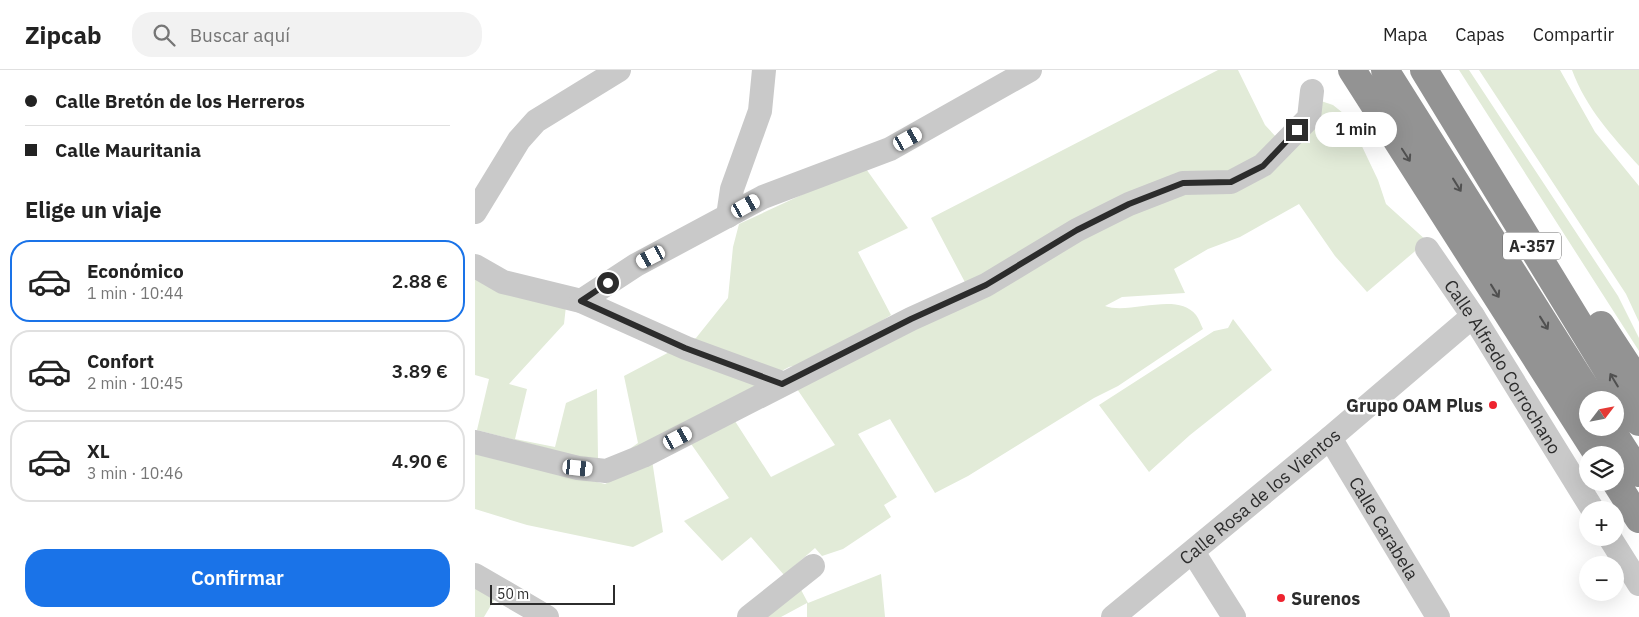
<!DOCTYPE html>
<html lang="es">
<meta charset="utf-8">
<style>
body{margin:0;font-family:"IBM Plex Sans",sans-serif;background:#f2f2f2;color:#222;height:100vh;display:flex;flex-direction:column;font-size:19px;white-space:nowrap}
*{box-sizing:border-box;margin:0}
p{font-size:16px;color:#767676}
.icon{flex:none;width:28px;height:28px;fill:none;stroke:currentColor;stroke-width:2;stroke-linecap:round;stroke-linejoin:round}
.map{position:relative;flex:1;overflow:hidden}
.sheet{display:flex;flex-direction:column;background:#fff;width:475px}
.sheet>*{flex:none}
.hud{display:grid;align-content:center;height:110px;padding:0 25px;background:#fff}
.needle{width:32px;rotate:58deg}
.controls{position:absolute;left:1104px;top:321px;display:grid;gap:10px}
.controls a{display:grid;place-items:center;width:45px;height:45px;border-radius:50%;background:#fff;box-shadow:0 5px 20px #0002;font-size:25px}
.scale{position:absolute;left:15px;bottom:12px;width:125px;box-sizing:border-box;padding-left:5px;border:2px solid #2c2c2c;border-top:0;font-size:14px;line-height:18px;white-space:nowrap;color:#2c2c2c;-webkit-text-stroke:4px #fff;paint-order:stroke}
.end{position:absolute;width:22px;height:22px;margin:-11px;border:6px solid #2c2c2c;background:#fff;box-shadow:0 0 0 2px #fff}
.from{border-radius:50%}
.bubble{position:absolute;height:35px;border-radius:18px;background:#fff;box-shadow:0 5px 20px #0002;font-size:16px;font-weight:600;line-height:35px;text-align:center}
.car{position:absolute;width:15px;height:30px;margin:-15px -8px;border-radius:6px;box-shadow:0 0 4px 1px #0007;background:linear-gradient(#fff 24%,#345 0 40%,#fff 0 76%,#345 0 86%,#fff 0)}
.hud b{display:flex;align-items:center;gap:18px;height:48px;font-size:19px}
.hud b+b{border-top:1px solid #e0e0e0}
.hud i{width:12px;height:12px;background:#222}
ul{padding:0;list-style:none}
li{display:flex;align-items:center;gap:15px;height:82px;margin:0 10px 8px;padding:0 15px;border:2px solid #e0e0e0;border-radius:20px}
li div{flex:1}
li b{display:block;font-size:19px}
li em{font-style:normal;font-weight:600}
li.on{border-color:#1a73e8}
li>.icon{width:45px;height:45px;stroke-width:1.5}
h2{padding:0 25px;font-size:22px;line-height:60px}
.primary-button{display:flex;gap:10px;margin-top:auto;padding:10px 25px}
.primary-button a{flex:1;height:58px;border-radius:20px;background:#1a73e8;color:#fff;font-size:20px;font-weight:600;line-height:58px;text-align:center}
header{display:flex;align-items:center;gap:30px;box-sizing:border-box;height:70px;padding:0 25px;background:#fff;border-bottom:1px solid #e0e0e0}
header strong{font-size:24px}
nav{display:flex;gap:28px;margin-inline-start:auto;font-size:18px}
.search{width:350px;height:45px;background:#f2f2f2;display:flex;align-items:center;gap:12px;box-sizing:border-box;padding:0 18px;border-radius:20px;color:#767676;font-size:19px}
main{display:flex;flex:1;min-height:0}
.map>svg:first-child{display:block}
.green{fill:#e2ebd8}
.lines{fill:none;stroke-linecap:round;stroke-linejoin:round}
.minor{stroke:#c9c9c9;stroke-width:24}
.highway{stroke:#939393;stroke-width:28}
.oneway{stroke:#505050}
.route{stroke:#2c2c2c;stroke-width:6}
.poi-dot{fill:#ee232f;stroke:#fff;stroke-width:2}
.labels{text-anchor:middle;dominant-baseline:central;stroke-width:5;stroke-linejoin:round;paint-order:stroke}
.shield{fill:#fff;stroke:#6b6b6b;stroke-width:1}
.shield-label{font-size:16px;font-weight:bold;fill:#2c2c2c}
.street-label{font-size:18px;fill:#2c2c2c;stroke:#fff}
.poi-label{font-size:18px;font-weight:bold;fill:#2c2c2c;stroke:#fff;text-anchor:end}
</style>
<header>
<strong>Zipcab</strong>
<div class="search"><svg class="icon" aria-label="search" viewBox="0 0 24 24"><circle cx="10" cy="10" r="6"/><path d="M15 15l6 6"/></svg>Buscar aquí</div>
<nav><a>Mapa</a><a>Capas</a><a>Compartir</a></nav>
</header>
<main>
<section class="sheet">
<div class="hud">
<b><i class="from"></i>Calle Bretón de los Herreros</b>
<b><i></i>Calle Mauritania</b>
</div>
<h2>Elige un viaje</h2>
<ul>
<li class="on"><svg class="icon" aria-label="car" viewBox="0 0 24 24"><path d="M5 17H2v-5l4-1 3-4h7l3 4 3 1v5h-3M9 17h6M6 11h13"/><circle cx="7" cy="17" r="2"/><circle cx="17" cy="17" r="2"/></svg><div><b>Económico</b><p>1 min · 10:44</p></div><em>2.88 €</em></li>
<li><svg class="icon" aria-label="car" viewBox="0 0 24 24"><path d="M5 17H2v-5l4-1 3-4h7l3 4 3 1v5h-3M9 17h6M6 11h13"/><circle cx="7" cy="17" r="2"/><circle cx="17" cy="17" r="2"/></svg><div><b>Confort</b><p>2 min · 10:45</p></div><em>3.89 €</em></li>
<li><svg class="icon" aria-label="car" viewBox="0 0 24 24"><path d="M5 17H2v-5l4-1 3-4h7l3 4 3 1v5h-3M9 17h6M6 11h13"/><circle cx="7" cy="17" r="2"/><circle cx="17" cy="17" r="2"/></svg><div><b>XL</b><p>3 min · 10:46</p></div><em>4.90 €</em></li>
</ul>
<div class="primary-button"><a>Confirmar</a></div>
</section>
<div class="map">
<svg width="1164" height="547" viewBox="0 0 1164 547">
<rect width="100%" height="100%" fill="#fff"/>
<path class="green" d="M 743,0 L 763,0 L 790,55 L 802,68 L 846,31 L 858,35 L 873,47 L 903,110 L 911,134 L 952,171 L 892,222 L 860,186 L 824,134 L 765,167 L 733,179 L 699,199 L 710,223 L 647,227 L 630,236 C 655,245 702,221 721,245 C 724,249 726,255 728,259 L 643,316 L 619,328 L 493,406 L 460,423 L 415,349 L 383,364 L 422,427 L 409,435 L 416,447 L 368,479 L 347,486 L 340,478 L 309,505 L 276,467 L 247,491 L 209,451 L 254,428 L 214,371 L 258,348 L 296,407 L 360,375 L 320,316 L 493,218 L 456,148 Z
M 984,0 L 994,0 L 1143,226 L 1164,268 L 1164,281 Z
M 1004,0 L 1085,0 L 1120,62 L 1164,116 L 1164,252 L 1151,224 Z
M 1097,0 L 1164,0 L 1164,96 C 1137,66 1111,38 1097,0 Z
M 389,96 L 433,158 L 383,182 L 416,245 L 345,290 L 314,297 L 284,313 L 284,317 L 166,380 L 156,378 L 163,373 L 149,306 L 221,268 L 253,228 L 258,177 L 264,154 Z
M 0,204 L 91,236 L 89,254 L 34,314 L 52,319 L 40,369 L 80,377 L 91,333 L 122,319 L 123,389 L 120,391 L 2,360 L 14,309 L 0,305 Z
M 758,249 L 797,300 L 715,365 L 674,402 L 624,335 L 739,261 L 753,258 Z
M 0,381 L 130,414 L 177,390 L 188,462 L 158,477 L 52,455 L 0,439 Z
M 406,504 L 410,547 L 332,547 L 332,533 L 306,547 L 283,547 L 324,516 L 333,533 Z
M 0,512 L 22,525 L 9,547 L 0,547 Z"/>
<g class="lines">
<g class="minor">
<path d="M 0,142 L 44,70 L 61,51 L 144,0"/>
<path d="M 253,146 L 257,119 L 285,41 L 289,0"/>
<path id="s1" d="M 952,179 L 998,246 L 1118,440"/>
<path d="M 0,196 L 28,212 L 106,231 L 211,278 L 307,313"/>
<path d="M 106,231 L 161,195 L 288,127 L 415,79 L 555,0"/>
<path id="s2" d="M 855,368 L 963,547"/>
<path d="M 0,372 L 103,398 L 131,401 L 168,386 L 436,249 L 511,215 L 602,160 L 654,134 L 708,113 L 756,112 L 788,95 L 834,48 L 837,21"/>
<path d="M 1135,468 L 1164,514"/>
<path d="M 718,482 L 759,547"/>
<path d="M 0,505 L 72,547"/>
<path d="M 274,547 L 338,496"/>
<path id="s3" d="M 638,547 L 855,368 L 998,246"/>
</g>
<path class="highway" d="M 877,0 L 1123,385
M 910,0 L 1118,330
M 949,0 L 1164,352
M 1126,255 L 1164,313
M 1135,358 L 1164,403
M 1140,411 L 1164,449"/>
</g>
<defs><path id="oneway-shaft" d="M-6 0H5M1.5-3L5.5 0L1.5 3" fill="none" stroke-width="1.6" stroke-linecap="round" stroke-linejoin="round" transform="scale(1.25)"/></defs>
<g class="oneway">
<use href="#oneway-shaft" transform="translate(931 85) rotate(57)"/>
<use href="#oneway-shaft" transform="translate(982 115) rotate(58)"/>
<use href="#oneway-shaft" transform="translate(1020 221) rotate(58)"/>
<use href="#oneway-shaft" transform="translate(1069 253) rotate(58)"/>
<use href="#oneway-shaft" transform="translate(1139 310) rotate(-121)"/>
</g>
<g class="lines">
<path class="route" d="M 133,213 L 106,231 L 210,278 L 307,314 L 436,249 L 511,215 L 602,160 L 654,134 L 708,113 L 756,112 L 788,96 L 822,60"/>
</g>
<g class="poi-dot">
<circle cx="1018" cy="335" r="5"/>
<circle cx="806" cy="528" r="5"/>
</g>
<g class="labels">
<rect class="shield" x="1028" y="162.5" width="58" height="27" rx="4"/>
<g class="shield-label">
<text x="1057" y="176">A-357</text>
</g>
<g class="street-label">
<text stroke="none"><textPath href="#s1" startOffset="140">Calle Alfredo Corrochano</textPath></text>
<text stroke="none"><textPath href="#s3" startOffset="190">Calle Rosa de los Vientos</textPath></text>
<text stroke="none"><textPath href="#s2" startOffset="105">Calle Carabela</textPath></text>
</g>
<g class="poi-label">
<text x="1008" y="335">Grupo OAM Plus</text>
<text x="816" y="528" text-anchor="start">Surenos</text>
</g>
</g>
</svg>
<div class="controls">
<a><svg class="needle" viewBox="-14 -14 28 28"><path d="M0-13l5 13h-10z" fill="#e53935"/><path d="M0 13l5-13h-10z" fill="#767676"/></svg></a>
<a><svg class="icon" aria-label="layers" viewBox="0 0 24 24"><path d="M12 4l9 5-9 5-9-5zM3 14l9 5 9-5"/></svg></a>
<a>+</a>
<a>−</a>
</div>
<div class="scale">50 m</div>
<i class="end from" style="left:133px;top:213px"></i>
<i class="end" style="left:822px;top:60px"></i>
<div class="bubble" style="left:840px;top:42px;width:82px">1 min</div>
<i class="car" style="left:433px;top:69px;rotate:61deg"></i>
<i class="car" style="left:271px;top:136px;rotate:61deg"></i>
<i class="car" style="left:176px;top:187px;rotate:242deg"></i>
<i class="car" style="left:203px;top:368px;rotate:62deg"></i>
<i class="car" style="left:103px;top:398px;rotate:96deg"></i>
</div>
</main>
